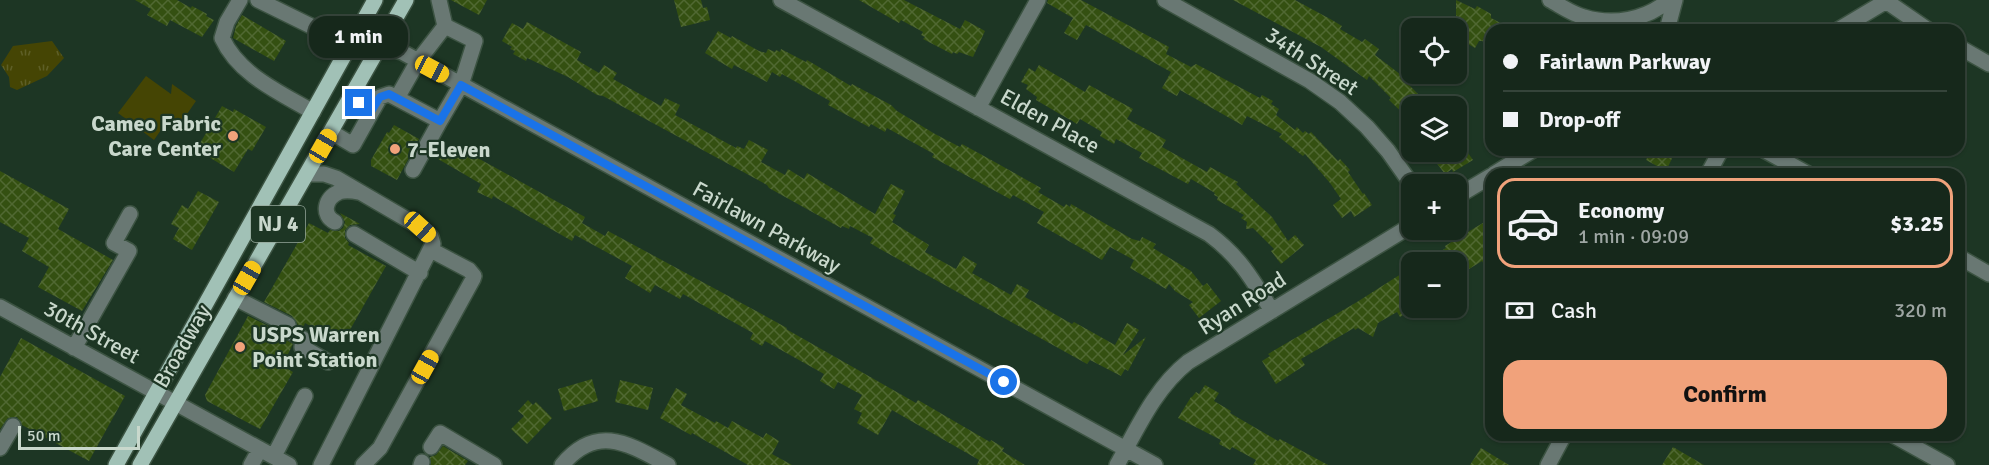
<!DOCTYPE html>
<meta charset="utf-8">
<style>
body{margin:0;font-family:Signika,sans-serif;background:#1f3024;color:#f1f3f6;height:100vh;display:flex;flex-direction:column;font-size:22px;white-space:nowrap}
*{box-sizing:border-box;margin:0}
p{font-size:20px;color:#9ea6a3}
.icon{flex:none;width:33px;height:33px;fill:none;stroke:currentColor;stroke-width:2;stroke-linecap:round;stroke-linejoin:round}
.map{position:relative;flex:1;overflow:hidden}
.drawer{position:absolute;left:1485px;top:168px;width:480px;height:273px;display:flex;flex-direction:column;background:#16281b;border-radius:18px;box-shadow:0 2px 4px #0004,0 0 0 2px #35443a}
.drawer>*{flex:none}
.hud{position:absolute;left:1485px;top:24px;width:480px;height:132px;border-radius:18px;box-shadow:0 2px 4px #0004,0 0 0 2px #35443a;display:grid;align-content:center;height:132px;padding:0 18px;background:#16281b}
.controls{position:absolute;left:1401px;top:18px;display:grid;gap:12px}
.controls a{display:grid;place-items:center;width:66px;height:66px;border-radius:12px;background:#16281b;box-shadow:0 2px 4px #0004,0 0 0 2px #35443a;font-size:30px}
.scale{position:absolute;left:18px;bottom:15px;width:122px;box-sizing:border-box;padding-left:6px;border:3px solid #c9d8cc;border-top:0;font-size:16px;line-height:21px;white-space:nowrap;color:#c9d8cc;-webkit-text-stroke:4px #1d3624;paint-order:stroke}
.end{position:absolute;width:27px;height:27px;margin:-14px;border:8px solid #1a73e8;background:#fff;box-shadow:0 0 0 3px #fff}
.from{border-radius:50%}
.bubble{position:absolute;height:42px;border-radius:18px;background:#16281b;box-shadow:0 2px 4px #0004,0 0 0 2px #35443a;font-size:20px;font-weight:700;line-height:42px;text-align:center}
.car{position:absolute;width:18px;height:36px;margin:-18px -9px;border-radius:8px;box-shadow:0 0 4px 2px #0007;background:linear-gradient(#f5c518 24%,#345 0 40%,#f5c518 0 76%,#345 0 86%,#f5c518 0)}
.hud b{display:flex;align-items:center;gap:21px;height:57px;font-size:22px}
.hud b+b{border-top:2px solid #35443a}
.hud i{width:15px;height:15px;background:#f1f3f6}
ul{padding:10px 0 0;list-style:none}
li{display:flex;align-items:center;gap:18px;height:90px;margin:0 12px 9px;padding:0 6px;border:3px solid transparent;border-radius:18px}
li div{flex:1}
li b{display:block;font-size:22px}
li em{font-style:normal;font-weight:700}
li.on{border-color:#f1a27b}
li>.icon{width:54px;height:54px;stroke-width:1.5}
.pay{display:flex;align-items:center;gap:15px;height:66px;padding:0 18px;font-size:22px}
.pay p{margin-inline-start:auto}
.action{display:flex;gap:12px;margin-top:auto;padding:12px 18px}
.action a{flex:1;height:69px;border-radius:18px;background:#f1a27b;color:#111;font-size:24px;font-weight:700;line-height:69px;text-align:center}
.map>svg:first-child{display:block}
.grass{fill:url(#grass-tufts)}
.pitch{fill:#454504}
.building{fill:url(#building-cross-hatch)}
.lines{fill:none;stroke-linecap:round;stroke-linejoin:round}
.minor-casing{stroke:#3c5342;stroke-width:18}
.major-casing{stroke:#3c5342;stroke-width:18}
.minor{stroke:#697873;stroke-width:15}
.major{stroke:#a1c1b6;stroke-width:15}
.route{stroke:#1a73e8;stroke-width:8}
.poi-dot{fill:#f1a27b;stroke:#1d3624;stroke-width:2}
.labels{text-anchor:middle;dominant-baseline:central;stroke-width:4.5;stroke-linejoin:round;paint-order:stroke}
.shield{fill:#1d3624;stroke:#95a79a;stroke-width:1.5}
.shield-label{font-size:21px;font-weight:bold;fill:#c9d8cc}
.street-label{font-size:22px;fill:#c9d8cc;stroke:#1d3624}
.poi-label{font-size:22px;font-weight:bold;fill:#c9d8cc;stroke:#1d3624;text-anchor:start}
</style>
<div class="map">
<svg width="1989" height="465" viewBox="0 0 1989 465">
<defs>
<pattern id="grass-tufts" width="24" height="20" patternUnits="userSpaceOnUse" patternTransform="scale(1.5)"><rect width="24" height="20" fill="#454504"/><path d="M3 7l-1-3M5 7V3M7 7l1-3M15 17l-1-3M17 17v-4M19 17l1-3" fill="none" stroke="#5e5f27"/></pattern>
<pattern id="building-cross-hatch" width="8" height="8" patternUnits="userSpaceOnUse" patternTransform="scale(1.5)"><rect width="8" height="8" fill="#345011"/><path d="M0 0l8 8M0 8l8-8" fill="none" stroke="#506832"/></pattern>
</defs>
<rect width="100%" height="100%" fill="#1d3624"/>
<path class="grass" d="M 52,41 L 64,58 L 47,76 L 17,90 L 10,87 L 9,77 L 1,65 L 13,46 Z"/>
<path class="pitch" d="M 146,76 L 171,94 L 172,84 L 196,101 L 176,130 L 170,117 L 154,140 L 118,113 Z"/>
<path class="building" d="M 135,0 L 177,0 L 191,8 L 192,6 L 207,14 L 206,16 L 214,20 L 202,37 L 170,20 L 167,26 L 147,15 L 151,9 Z
M 451,0 L 487,0 L 479,15 Z
M 674,0 L 701,0 L 703,8 L 707,7 L 710,20 L 681,27 Z
M 859,0 L 904,0 L 960,29 L 965,20 L 985,31 L 973,57 L 959,52 L 957,54 L 953,52 L 952,54 L 923,39 L 925,37 L 921,35 L 923,32 L 901,20 L 899,23 Z
M 1048,0 L 1081,0 L 1169,47 L 1166,54 L 1191,67 L 1196,64 L 1260,98 L 1262,95 L 1273,101 L 1271,104 L 1279,109 L 1276,115 L 1295,130 L 1297,127 L 1303,133 L 1305,131 L 1309,134 L 1311,132 L 1338,161 L 1340,159 L 1350,170 L 1348,172 L 1363,194 L 1364,193 L 1372,205 L 1354,217 L 1351,211 L 1342,218 L 1333,205 L 1341,199 L 1330,183 L 1305,154 L 1303,156 L 1279,137 L 1282,134 L 1247,116 L 1242,125 L 1180,90 L 1177,96 L 1162,88 L 1171,72 L 1086,25 L 1077,40 L 1064,33 L 1073,18 L 1047,3 Z
M 1233,0 L 1295,0 L 1332,20 L 1342,26 L 1340,29 L 1362,42 L 1365,39 L 1379,49 L 1375,55 L 1405,78 L 1404,80 L 1430,106 L 1412,106 L 1412,122 L 1389,100 L 1391,98 L 1369,76 L 1367,80 L 1321,47 Z
M 1456,0 L 1475,9 L 1477,6 L 1491,14 L 1491,18 L 1514,30 L 1491,30 L 1491,45 L 1482,41 L 1479,41 L 1475,48 L 1463,41 L 1467,36 L 1456,30 Z
M 242,15 L 286,41 L 274,61 L 233,38 L 236,26 Z
M 527,22 L 581,52 L 577,60 L 599,73 L 604,65 L 617,73 L 613,79 L 661,106 L 665,98 L 680,105 L 675,115 L 736,148 L 737,146 L 744,149 L 749,140 L 768,150 L 761,162 L 785,175 L 788,169 L 804,179 L 807,173 L 875,214 L 891,184 L 905,191 L 893,214 L 896,215 L 892,222 L 929,245 L 925,252 L 956,269 L 963,256 L 977,264 L 972,273 L 1011,295 L 1017,284 L 1029,290 L 1025,297 L 1072,324 L 1074,322 L 1115,345 L 1127,323 L 1139,330 L 1123,355 L 1146,337 L 1128,371 L 1125,369 L 1121,376 L 1090,360 L 1087,364 L 880,249 L 870,243 L 873,238 L 850,226 L 849,229 L 842,226 L 841,228 L 769,188 L 767,185 L 603,96 L 597,95 L 568,77 L 527,58 L 526,61 L 513,54 L 515,51 L 510,49 L 512,47 L 502,41 L 512,23 L 523,29 Z
M 718,31 L 731,38 L 732,36 L 759,51 L 766,53 L 768,49 L 775,52 L 776,50 L 780,52 L 781,49 L 806,62 L 807,60 L 851,86 L 852,84 L 891,105 L 897,111 L 935,134 L 960,147 L 962,144 L 993,161 L 1041,188 L 1038,192 L 1064,207 L 1066,204 L 1070,207 L 1071,204 L 1132,239 L 1140,241 L 1142,237 L 1156,244 L 1153,248 L 1191,271 L 1203,286 L 1207,283 L 1221,301 L 1199,318 L 1189,305 L 1193,302 L 1175,291 L 1169,284 L 1166,289 L 1130,268 L 1134,260 L 1110,247 L 1102,260 L 1037,223 L 1044,212 L 1013,195 L 1010,199 L 932,157 L 934,154 L 887,128 L 885,132 L 871,124 L 869,127 L 828,105 L 830,101 L 782,74 L 780,77 L 772,72 L 767,82 L 734,65 L 732,69 L 705,53 Z
M 1039,65 L 1085,92 L 1089,85 L 1133,109 L 1127,119 L 1166,140 L 1162,147 L 1207,172 L 1210,167 L 1238,182 L 1236,184 L 1272,217 L 1288,241 L 1295,235 L 1304,245 L 1281,264 L 1271,251 L 1274,249 L 1253,228 L 1246,229 L 1247,222 L 1241,218 L 1244,215 L 1217,200 L 1218,197 L 1214,195 L 1215,193 L 1191,179 L 1188,184 L 1139,158 L 1142,153 L 1116,139 L 1114,144 L 1100,136 L 1102,132 L 1080,119 L 1077,124 L 1036,100 L 1037,97 L 1026,89 L 1028,85 L 1021,82 L 1029,68 L 1035,72 Z
M 222,106 L 233,112 L 234,109 L 266,127 L 252,151 L 248,149 L 234,172 L 207,156 L 209,151 L 199,145 Z
M 394,125 L 419,139 L 397,180 L 371,166 L 371,160 L 387,132 L 389,133 Z
M 1461,143 L 1473,160 L 1453,172 L 1452,169 L 1445,174 L 1428,152 L 1456,152 L 1456,146 Z
M 454,145 L 585,217 L 582,223 L 605,236 L 608,231 L 758,312 L 787,328 L 786,329 L 916,403 L 918,400 L 990,442 L 991,440 L 1004,448 L 1002,451 L 1025,465 L 977,465 L 979,460 L 892,410 L 878,435 L 857,423 L 862,413 L 854,409 L 862,395 L 838,382 L 834,389 L 820,381 L 824,374 L 765,341 L 762,346 L 750,339 L 753,333 L 683,294 L 680,299 L 655,285 L 650,293 L 625,278 L 632,266 L 575,235 L 572,241 L 493,196 L 492,199 L 477,192 L 481,184 L 438,159 L 445,147 L 451,150 Z
M 1651,150 L 1676,150 L 1666,171 L 1646,160 Z
M 0,171 L 69,209 L 58,229 L 113,260 L 82,311 L 38,287 L 49,267 L 22,251 L 29,238 L 0,222 Z
M 198,191 L 219,202 L 192,250 L 173,239 L 179,228 L 171,224 L 182,205 L 188,209 Z
M 340,213 L 360,224 L 350,225 L 345,230 L 345,238 L 349,243 L 348,245 L 386,266 L 342,344 L 305,323 L 303,328 L 298,325 L 292,316 L 264,302 L 309,223 L 328,233 L 330,230 L 339,231 L 343,228 L 345,222 Z
M 1491,218 L 1491,276 L 1482,261 L 1461,274 L 1456,262 L 1423,262 L 1446,248 L 1445,246 Z
M 1412,267 L 1412,310 L 1400,317 L 1397,312 L 1378,323 L 1373,337 L 1358,328 L 1355,330 L 1354,328 L 1301,359 L 1305,365 L 1276,384 L 1262,361 L 1270,356 L 1268,354 L 1357,302 Z
M 248,316 L 279,331 L 281,337 L 293,344 L 282,366 L 293,372 L 260,429 L 207,401 L 205,395 Z
M 21,338 L 125,396 L 89,461 L 22,425 L 17,417 L 8,418 L 0,429 L 0,377 Z
M 592,379 L 598,401 L 564,411 L 558,389 Z
M 620,380 L 653,388 L 648,410 L 615,402 Z
M 1205,385 L 1219,393 L 1214,401 L 1231,411 L 1230,413 L 1278,441 L 1280,439 L 1328,465 L 1253,465 L 1256,460 L 1232,447 L 1230,450 L 1219,444 L 1221,440 L 1178,418 L 1191,397 L 1192,397 L 1196,392 L 1199,394 Z
M 676,388 L 687,394 L 681,405 L 715,423 L 716,421 L 728,428 L 732,421 L 763,438 L 766,433 L 779,441 L 772,454 L 792,465 L 748,465 L 692,433 L 691,435 L 660,418 Z
M 528,400 L 533,405 L 536,402 L 552,418 L 527,444 L 511,429 L 524,416 L 518,411 Z
M 443,446 L 468,461 L 465,465 L 431,465 L 430,457 L 436,455 Z
M 1673,447 L 1704,465 L 1662,465 Z
M 1481,448 L 1509,465 L 1470,465 Z"/>
<g class="lines">
<g class="minor-casing">
<path id="minor" d="M 240,0 L 227,22 L 222,38 C 239,75 279,92 313,112
M 258,0 L 313,27 L 402,52 L 1155,465
M 439,0 L 445,26
M 781,0 L 1209,234 C 1240,257 1252,279 1272,311
M 1165,0 L 1310,81 L 1340,102 L 1367,127 L 1388,151 L 1412,185
M 1550,0 C 1561,6 1572,14 1584,17 C 1613,26 1646,20 1669,0
M 1886,1 L 1928,30
M 1667,30 L 1675,0
M 1838,30 L 1888,0
M 1959,47 L 1989,64
M 978,108 L 1038,0
M 331,132 L 353,145 L 380,97 L 389,94 L 440,121 L 461,85 L 475,41 L 445,26 L 418,61 L 397,98
M 1764,150 L 1808,174
M 413,170 L 440,121
M 307,174 L 324,174 L 336,178 L 420,227 L 431,237 L 433,244 L 321,465
M 1494,174 L 1533,150
M 1708,174 L 1721,150
M 1456,197 L 1491,176
M 335,222 C 321,215 325,198 339,192 C 345,190 353,191 359,192
M 354,234 L 420,273
M 1959,257 L 1989,274
M 235,298 L 288,325 L 289,331 L 303,339 L 302,347 L 328,362
M 0,307 L 289,465
M 74,348 L 129,251 L 114,243 L 130,214
M 1893,435 L 1947,465
M 431,447 L 440,433 L 494,465
M 0,448 L 13,426
M 274,456 L 305,396
M 251,465 L 260,449
M 363,465 L 380,448 L 473,279 L 474,276 L 469,270 L 431,250
M 421,465 L 422,462
M 562,465 C 597,423 629,444 668,465
M 1117,465 C 1137,429 1155,388 1188,362 L 1412,225
M 1548,465 L 1564,435"/>
</g>
<g class="major-casing">
<path id="major" d="M 116,465 L 375,0
M 140,465 L 406,0"/>
</g>
<use href="#minor" class="minor"/>
<use href="#major" class="major"/>
</g>
<g class="lines">
<path class="route" d="M 359,103 L 372,110 L 380,97 L 389,94 L 440,121 L 461,85 L 1004,382"/>
</g>
<g class="poi-dot">
<circle cx="233" cy="136" r="6"/>
<circle cx="395" cy="149" r="6"/>
<circle cx="240" cy="347" r="6"/>
</g>
<g class="labels">
<rect class="shield" x="251" y="206" width="54" height="36" rx="4.5"/>
<g class="shield-label">
<text x="278" y="224">NJ 4</text>
</g>
<g class="street-label">
<text transform="translate(1312 61) rotate(33)">34th Street</text>
<text transform="translate(1050 121) rotate(29)">Elden Place</text>
<text transform="translate(767 227) rotate(29)">Fairlawn Parkway</text>
<text transform="translate(1242 303) rotate(-32)">Ryan Road</text>
<text transform="translate(92 332) rotate(29)">30th Street</text>
<text transform="translate(182 346) rotate(-60)">Broadway</text>
</g>
<g class="poi-label">
<text x="221" y="123" text-anchor="end">Cameo Fabric<tspan x="221" dy="25">Care Center</tspan></text>
<text x="407" y="149">7-Eleven</text>
<text x="252" y="334">USPS Warren<tspan x="252" dy="25">Point Station</tspan></text>
</g>
</g>
</svg>
<div class="controls">
<a><svg class="icon" aria-label="locate" viewBox="0 0 24 24"><circle cx="12" cy="12" r="6"/><path d="M12 2v4M12 18v4M2 12h4M18 12h4"/></svg></a>
<a><svg class="icon" aria-label="layers" viewBox="0 0 24 24"><path d="M12 4l9 5-9 5-9-5zM3 14l9 5 9-5"/></svg></a>
<a>+</a>
<a>−</a>
</div>
<div class="scale">50 m</div>
<i class="end from" style="left:1004px;top:382px"></i>
<i class="end" style="left:359px;top:103px"></i>
<div class="bubble" style="left:309px;top:16px;width:99px">1 min</div>
<i class="car" style="left:432px;top:69px;rotate:118deg"></i>
<i class="car" style="left:323px;top:146px;rotate:30deg"></i>
<i class="car" style="left:420px;top:227px;rotate:132deg"></i>
<i class="car" style="left:247px;top:278px;rotate:30deg"></i>
<i class="car" style="left:425px;top:367px;rotate:29deg"></i>
<div class="hud">
<b><i class="from"></i>Fairlawn Parkway</b>
<b><i></i>Drop-off</b>
</div>
<section class="drawer">
<ul>
<li class="on"><svg class="icon" aria-label="car" viewBox="0 0 24 24"><path d="M5 17H2v-5l4-1 3-4h7l3 4 3 1v5h-3M9 17h6M6 11h13"/><circle cx="7" cy="17" r="2"/><circle cx="17" cy="17" r="2"/></svg><div><b>Economy</b><p>1 min · 09:09</p></div><em>$3.25</em></li>
</ul>
<div class="pay"><svg class="icon" aria-label="cash" viewBox="0 0 24 24"><path d="M3 7h18v10H3z"/><circle cx="12" cy="12" r="2"/></svg>Cash<p>320 m</p></div>
<div class="action"><a>Confirm</a></div>
</section>
</div>
